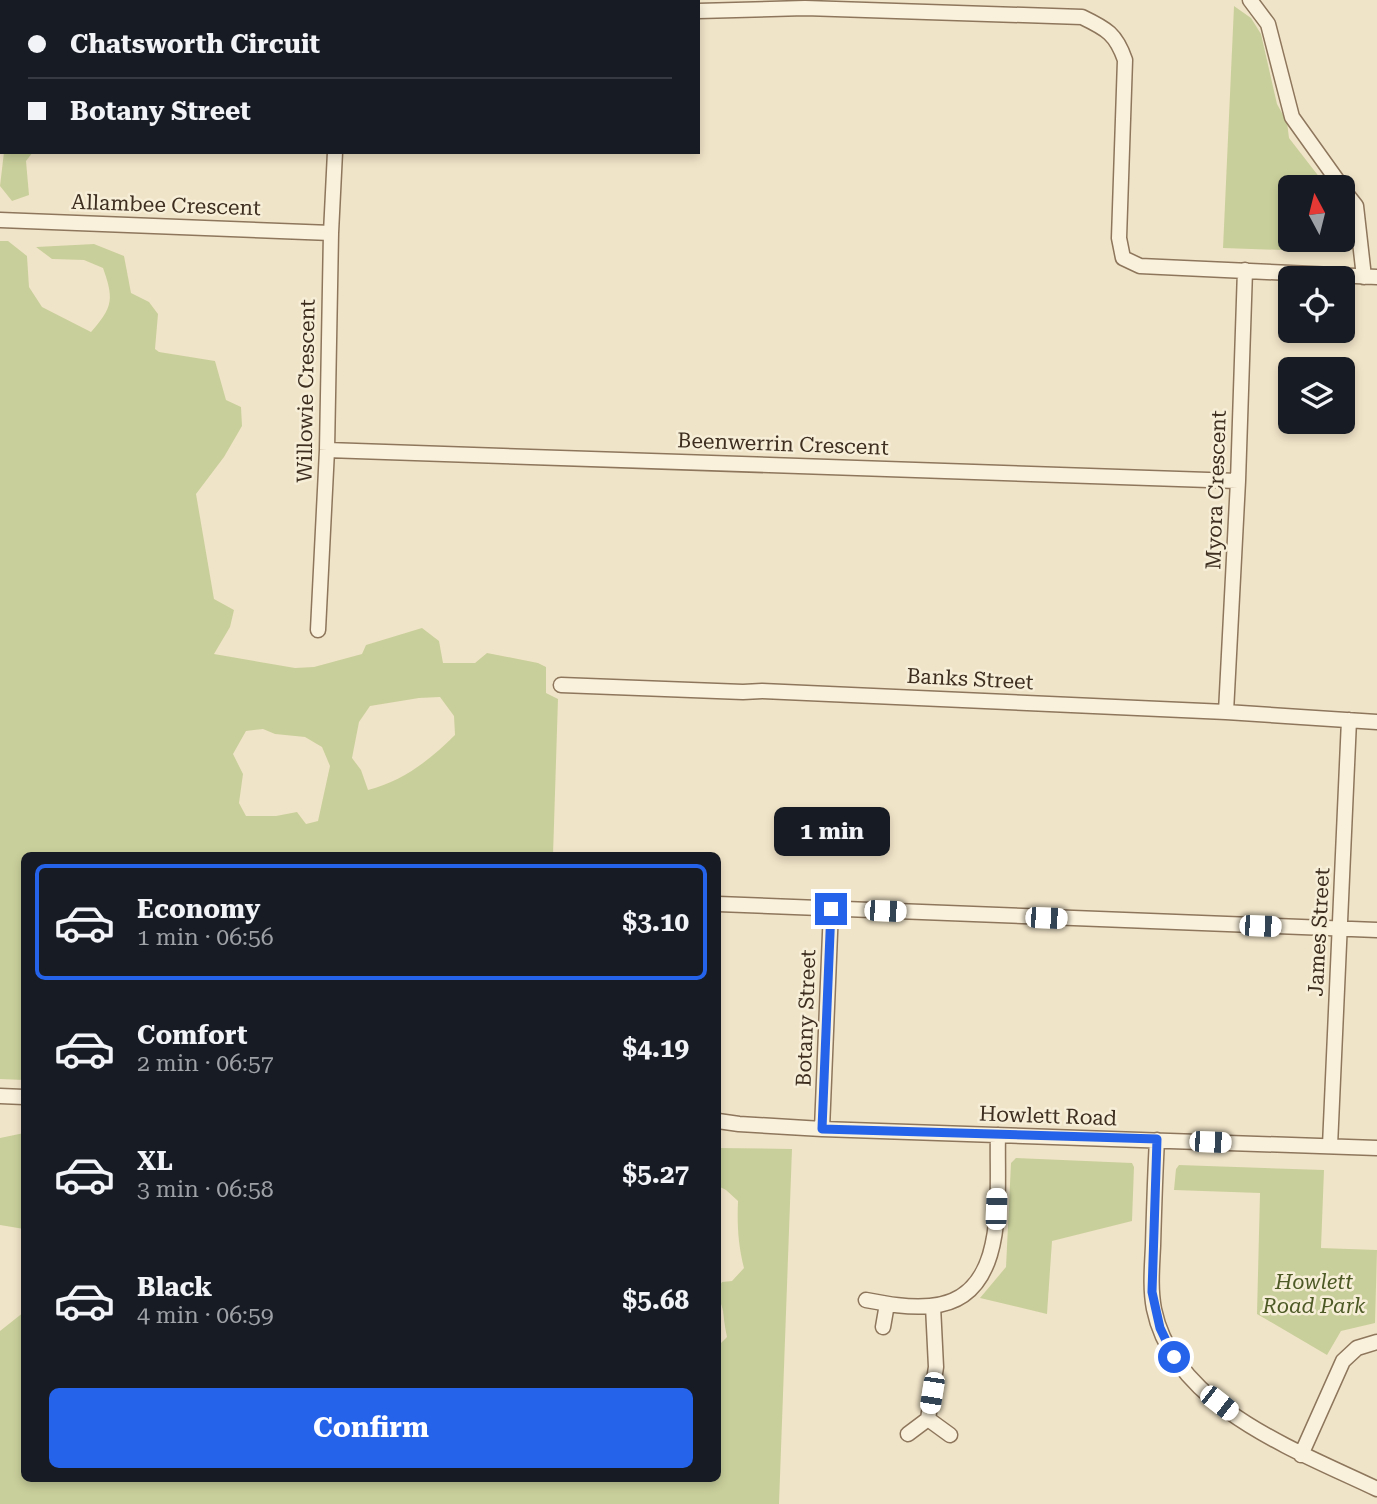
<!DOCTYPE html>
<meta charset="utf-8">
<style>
body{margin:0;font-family:"Roboto Serif",serif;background:#242831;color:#f1f3f6;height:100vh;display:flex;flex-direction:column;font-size:26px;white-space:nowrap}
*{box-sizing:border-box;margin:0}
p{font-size:23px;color:#9ea1a6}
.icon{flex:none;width:38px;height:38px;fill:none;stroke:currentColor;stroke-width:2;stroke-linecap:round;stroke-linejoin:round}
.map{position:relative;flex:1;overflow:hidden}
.sheet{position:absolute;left:21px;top:852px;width:700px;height:630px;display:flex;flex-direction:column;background:#171b24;border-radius:10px;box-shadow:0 4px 10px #0003}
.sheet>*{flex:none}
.top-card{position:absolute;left:0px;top:0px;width:700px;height:154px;box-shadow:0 4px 10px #0003;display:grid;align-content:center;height:154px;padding:0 28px;background:#171b24}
.needle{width:46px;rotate:353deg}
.tools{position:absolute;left:1278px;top:175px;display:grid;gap:14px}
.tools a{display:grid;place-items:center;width:77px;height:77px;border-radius:10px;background:#171b24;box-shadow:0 4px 10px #0003;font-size:35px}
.end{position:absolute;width:32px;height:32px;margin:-16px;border:9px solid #2563eb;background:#fff;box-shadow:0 0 0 4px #fff}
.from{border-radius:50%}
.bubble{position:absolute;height:49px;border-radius:10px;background:#171b24;box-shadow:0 4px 10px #0003;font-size:23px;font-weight:700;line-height:49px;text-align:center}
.car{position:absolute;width:21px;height:42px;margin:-21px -10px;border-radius:9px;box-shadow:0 0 5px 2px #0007;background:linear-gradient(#fff 24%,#345 0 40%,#fff 0 76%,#345 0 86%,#fff 0)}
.top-card b{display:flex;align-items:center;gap:24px;height:66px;font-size:26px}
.top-card b+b{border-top:2px solid #363941}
.top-card i{width:18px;height:18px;background:#f1f3f6}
ul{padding:12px 0 0;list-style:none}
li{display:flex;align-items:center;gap:21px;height:116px;margin:0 14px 10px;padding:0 14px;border:4px solid transparent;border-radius:10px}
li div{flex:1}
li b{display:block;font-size:26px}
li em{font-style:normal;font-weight:700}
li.selected{border-color:#2563eb}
li>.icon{width:63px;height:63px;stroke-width:1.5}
.cta{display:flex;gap:14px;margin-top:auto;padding:14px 28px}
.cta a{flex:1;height:80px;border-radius:10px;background:#2563eb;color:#fff;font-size:28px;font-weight:700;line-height:80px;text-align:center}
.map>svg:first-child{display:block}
.green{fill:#c9cf9b;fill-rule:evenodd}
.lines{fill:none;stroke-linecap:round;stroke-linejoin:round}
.street-casing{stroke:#8d765c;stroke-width:17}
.street{stroke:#faf1dc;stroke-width:14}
.route{stroke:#2563eb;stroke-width:9}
.labels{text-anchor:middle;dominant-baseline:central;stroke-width:5;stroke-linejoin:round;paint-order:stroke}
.street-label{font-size:21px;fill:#3d2e20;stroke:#f7eed8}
.park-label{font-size:21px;font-style:italic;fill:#4d5a26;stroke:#f7eed8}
</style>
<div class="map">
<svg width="1377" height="1504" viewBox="0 0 1377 1504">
<rect width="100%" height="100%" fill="#f0e4c8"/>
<path class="green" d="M 10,0 L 131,0 L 8,2 Z
M 1234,6 L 1251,18 L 1261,34 L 1277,104 L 1287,122 L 1289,138 L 1327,187 L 1290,187 L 1290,240 L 1342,240 L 1342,208 C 1352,220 1351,242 1339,252 L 1223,248 Z
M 4,152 L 33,152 L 26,161 L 29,195 L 12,201 L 0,186 Z
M 0,241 L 8,241 L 27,256 L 29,287 L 42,307 L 91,332 C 113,307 114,299 103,268 L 84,260 L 52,259 L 36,247 L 94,244 L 124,256 L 131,293 L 149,302 L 158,314 L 155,349 L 159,352 L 215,361 L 226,400 L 241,407 L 242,426 L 224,457 L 196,494 L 214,599 L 234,610 L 230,627 L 214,654 L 295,668 L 314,667 L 362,654 L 366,645 L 422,628 L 439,641 L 443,663 L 475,663 L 487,653 L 538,663 L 546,667 L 546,693 L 558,699 L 553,856 L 24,856 L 24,1080 L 0,1079 ZM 440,697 L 454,716 L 455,735 C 430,760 403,781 368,790 L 361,770 L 352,758 L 359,722 L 370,706 L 419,698 ZM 263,729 L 275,734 L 305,737 L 322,747 L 330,766 L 318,821 L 306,824 L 297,812 L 276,816 L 246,816 L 239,803 L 243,774 L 233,754 L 246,731 Z
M 24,1133 L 24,1229 L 0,1225 L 0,1138 Z
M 718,1148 L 792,1149 L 779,1504 L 0,1504 L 0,1331 L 24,1312 L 24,1479 L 718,1479 L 718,1354 L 720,1344 L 727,1337 C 725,1328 724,1320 723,1311 C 721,1299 713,1294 722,1282 L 732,1281 L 744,1268 C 738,1245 737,1224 738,1201 L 726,1190 L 718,1186 Z
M 1016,1158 L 1132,1163 L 1134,1167 L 1132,1221 L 1052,1241 L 1047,1314 L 980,1298 L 1006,1267 L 1011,1163 Z
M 1179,1165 L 1324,1170 L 1321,1248 L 1377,1250 L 1375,1323 L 1341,1331 L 1327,1355 L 1257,1314 L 1260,1193 L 1174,1190 L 1176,1169 Z"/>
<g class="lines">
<g class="street-casing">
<path id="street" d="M 1250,0 L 1268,24 L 1292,117 L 1342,187
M 344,2 L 344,0
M 698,11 L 805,8 L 1082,17 C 1107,29 1116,34 1125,60 L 1119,238 L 1123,258 L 1140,266 L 1377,277
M 1342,188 L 1356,206 L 1364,277
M 0,220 L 331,233
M 327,450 L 1238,481
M 318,630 L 327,450 L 331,233 L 335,152
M 561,685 L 743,692 L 762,691 L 1226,712 L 1377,722
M 1226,712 L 1238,481 L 1245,270
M 718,904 L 1377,930
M 0,1096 L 24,1097
M 718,1121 L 739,1124 L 822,1129 L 1377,1148
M 822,1129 L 831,909
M 1157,1140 C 1155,1175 1154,1210 1153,1246 C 1152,1267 1150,1288 1154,1309 C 1174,1407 1298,1451 1377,1489
M 1330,1146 L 1349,720
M 866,1300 C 887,1304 908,1308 930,1306 C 1011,1300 996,1192 998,1135
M 883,1327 L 887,1304
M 928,1419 L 936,1367 L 933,1306
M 908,1434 L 928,1419 L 950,1435
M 1301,1455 L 1343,1361 L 1357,1348 L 1377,1342"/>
</g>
<use href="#street" class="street"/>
</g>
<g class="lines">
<path class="route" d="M 831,909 L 822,1129 L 1157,1139 L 1152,1292 L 1160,1328 L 1174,1357"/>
</g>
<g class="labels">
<g class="street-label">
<text transform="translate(166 205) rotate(2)">Allambee Crescent</text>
<text transform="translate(306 391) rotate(-89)">Willowie Crescent</text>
<text transform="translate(783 444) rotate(2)">Beenwerrin Crescent</text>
<text transform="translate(1216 490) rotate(-88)">Myora Crescent</text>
<text transform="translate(970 679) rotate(3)">Banks Street</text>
<text transform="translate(1319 932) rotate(-87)">James Street</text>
<text transform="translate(806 1018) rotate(-88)">Botany Street</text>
<text transform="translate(1048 1116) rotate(2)">Howlett Road</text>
</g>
<g class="park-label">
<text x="1314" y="1282">Howlett<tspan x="1314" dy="24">Road Park</tspan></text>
</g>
</g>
</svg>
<div class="tools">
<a><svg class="needle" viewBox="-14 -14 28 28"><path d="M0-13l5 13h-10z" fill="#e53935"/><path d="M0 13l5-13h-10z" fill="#9ea1a6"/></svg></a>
<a><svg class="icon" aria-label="locate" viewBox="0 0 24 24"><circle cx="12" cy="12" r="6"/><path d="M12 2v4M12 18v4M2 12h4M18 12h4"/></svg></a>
<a><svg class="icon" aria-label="layers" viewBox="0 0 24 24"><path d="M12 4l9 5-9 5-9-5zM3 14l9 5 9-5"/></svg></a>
</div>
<i class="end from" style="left:1174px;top:1357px"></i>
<i class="end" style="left:831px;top:909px"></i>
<div class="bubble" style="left:774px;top:807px;width:116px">1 min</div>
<i class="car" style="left:885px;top:911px;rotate:92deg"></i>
<i class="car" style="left:1046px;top:918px;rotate:92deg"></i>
<i class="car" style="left:1260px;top:926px;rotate:92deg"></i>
<i class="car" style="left:1210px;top:1142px;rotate:92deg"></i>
<i class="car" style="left:996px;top:1209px;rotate:2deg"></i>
<i class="car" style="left:932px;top:1393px;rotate:189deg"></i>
<i class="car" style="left:1219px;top:1403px;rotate:128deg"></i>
<div class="top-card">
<b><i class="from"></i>Chatsworth Circuit</b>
<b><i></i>Botany Street</b>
</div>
<section class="sheet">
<ul>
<li class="selected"><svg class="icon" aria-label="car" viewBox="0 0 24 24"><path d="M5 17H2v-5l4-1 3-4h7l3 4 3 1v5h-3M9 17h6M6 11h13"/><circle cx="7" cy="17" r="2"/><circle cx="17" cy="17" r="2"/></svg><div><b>Economy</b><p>1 min · 06:56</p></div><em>$3.10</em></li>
<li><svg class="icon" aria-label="car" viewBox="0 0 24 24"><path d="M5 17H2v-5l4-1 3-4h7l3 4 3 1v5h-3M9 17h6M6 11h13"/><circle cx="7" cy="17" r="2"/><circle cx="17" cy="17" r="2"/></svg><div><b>Comfort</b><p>2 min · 06:57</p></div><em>$4.19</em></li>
<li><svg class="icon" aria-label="car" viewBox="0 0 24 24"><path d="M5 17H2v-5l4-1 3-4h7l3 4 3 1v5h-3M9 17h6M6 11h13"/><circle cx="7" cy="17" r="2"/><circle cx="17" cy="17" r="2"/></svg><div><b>XL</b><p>3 min · 06:58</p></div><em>$5.27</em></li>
<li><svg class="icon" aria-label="car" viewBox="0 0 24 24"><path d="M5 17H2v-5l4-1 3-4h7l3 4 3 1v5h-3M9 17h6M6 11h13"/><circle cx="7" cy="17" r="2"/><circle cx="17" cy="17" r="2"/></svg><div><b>Black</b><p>4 min · 06:59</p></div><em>$5.68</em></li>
</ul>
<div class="cta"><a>Confirm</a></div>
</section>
</div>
